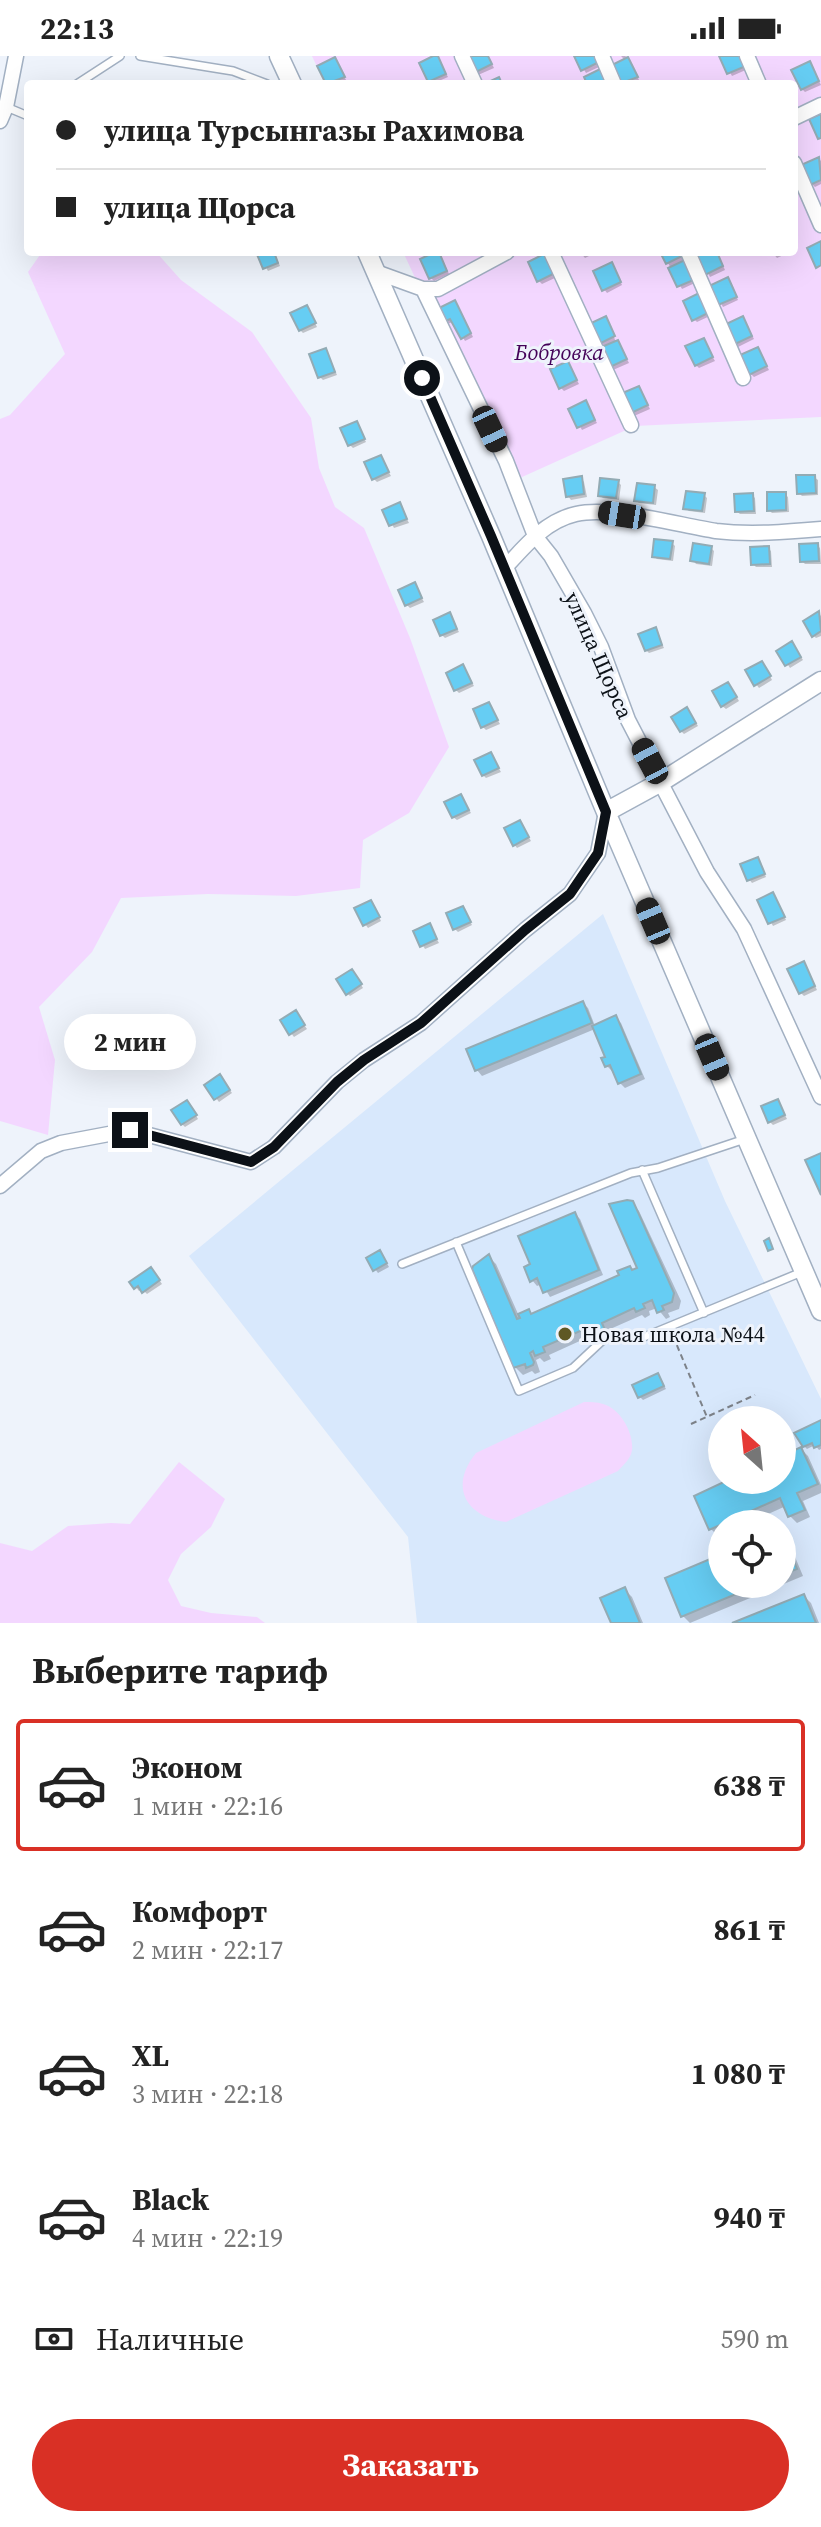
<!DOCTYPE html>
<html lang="ru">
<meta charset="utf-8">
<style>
body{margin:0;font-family:"Source Serif 4",serif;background:#f2f2f2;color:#222;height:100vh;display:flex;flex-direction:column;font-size:30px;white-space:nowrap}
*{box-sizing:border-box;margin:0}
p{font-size:26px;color:#767676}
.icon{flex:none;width:44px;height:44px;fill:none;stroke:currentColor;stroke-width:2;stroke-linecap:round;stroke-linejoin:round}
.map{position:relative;height:1567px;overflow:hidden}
.details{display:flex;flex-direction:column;background:#fff;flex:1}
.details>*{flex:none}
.guide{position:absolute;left:24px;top:24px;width:774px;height:176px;border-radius:8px;box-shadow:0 8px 32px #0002;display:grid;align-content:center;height:176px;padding:0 32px;background:#fff}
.needle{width:52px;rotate:333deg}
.fabs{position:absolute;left:708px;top:1350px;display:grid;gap:16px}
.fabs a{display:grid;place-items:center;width:88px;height:88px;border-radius:50%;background:#fff;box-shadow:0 8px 32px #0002;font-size:40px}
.end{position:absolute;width:36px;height:36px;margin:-18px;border:10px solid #0c1117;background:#fff;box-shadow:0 0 0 4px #fff}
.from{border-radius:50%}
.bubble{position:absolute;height:56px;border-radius:28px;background:#fff;box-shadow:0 8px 32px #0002;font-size:26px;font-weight:700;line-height:56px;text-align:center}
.car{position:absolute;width:24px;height:48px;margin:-24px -12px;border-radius:10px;box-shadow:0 0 6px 2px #0007;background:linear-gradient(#222 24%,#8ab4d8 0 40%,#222 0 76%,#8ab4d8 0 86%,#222 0)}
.guide b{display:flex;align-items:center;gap:28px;height:76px;font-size:30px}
.guide b+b{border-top:2px solid #e0e0e0}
.guide i{width:20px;height:20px;background:#222}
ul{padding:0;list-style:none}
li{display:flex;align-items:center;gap:24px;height:132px;margin:0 16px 12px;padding:0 16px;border:4px solid transparent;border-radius:8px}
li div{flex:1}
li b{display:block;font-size:30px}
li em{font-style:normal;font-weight:700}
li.on{border-color:#d93025}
li>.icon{width:72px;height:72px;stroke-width:1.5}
h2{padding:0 32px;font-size:36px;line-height:96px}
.pay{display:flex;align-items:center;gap:20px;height:88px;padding:0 32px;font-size:30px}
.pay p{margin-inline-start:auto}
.cta{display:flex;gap:16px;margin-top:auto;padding:16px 32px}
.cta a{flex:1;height:92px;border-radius:48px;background:#d93025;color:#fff;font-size:32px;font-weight:700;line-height:92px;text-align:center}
.status{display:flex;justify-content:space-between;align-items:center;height:56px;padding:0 40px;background:#fff;direction:ltr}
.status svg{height:22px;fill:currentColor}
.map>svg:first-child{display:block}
.built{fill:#d8e8fc;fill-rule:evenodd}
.green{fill:#f3d7ff}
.shadow{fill:#0003}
.building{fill:#66cdf3;stroke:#93abb4;stroke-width:2}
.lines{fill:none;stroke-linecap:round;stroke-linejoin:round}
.service-casing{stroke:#a2b0c2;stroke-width:10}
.minor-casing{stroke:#a2b0c2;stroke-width:17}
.tertiary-casing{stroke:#a2b0c2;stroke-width:21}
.path{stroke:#7d8289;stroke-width:2;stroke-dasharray:6 4;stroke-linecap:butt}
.service{stroke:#fff;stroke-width:7}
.minor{stroke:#fff;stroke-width:14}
.tertiary{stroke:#fff;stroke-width:18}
.route{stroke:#0c1117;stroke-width:10}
.poi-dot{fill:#5e5824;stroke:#eef3fb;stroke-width:3}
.labels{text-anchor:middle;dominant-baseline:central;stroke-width:6;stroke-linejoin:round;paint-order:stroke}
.park-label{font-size:22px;font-style:italic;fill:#440258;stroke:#eef3fb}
.street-label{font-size:22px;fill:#0c1117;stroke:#eef3fb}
.poi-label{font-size:22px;fill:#0c1117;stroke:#eef3fb;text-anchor:start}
</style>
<div class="status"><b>22:13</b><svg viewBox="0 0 49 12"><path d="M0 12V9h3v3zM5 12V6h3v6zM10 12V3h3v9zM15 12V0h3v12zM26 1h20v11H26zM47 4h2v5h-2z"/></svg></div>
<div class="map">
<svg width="821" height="1567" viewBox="0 0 821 1567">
<rect width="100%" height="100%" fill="#eef3fb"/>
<path class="built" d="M 603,858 L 725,1145 L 821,1343 L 821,1567 L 417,1567 L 408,1481 L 189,1200 ZM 722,1364 L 782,1364 L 782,1424 L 722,1424 ZM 722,1468 L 782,1468 L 782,1528 L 722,1528 Z"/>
<path class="green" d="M 312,0 L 821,0 L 821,361 L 635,370 L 511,426 L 403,196 L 794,196 L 794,28 L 325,28 Z
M 42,196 L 156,196 L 181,224 L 252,276 L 311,362 L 319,412 L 335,451 L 364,472 L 410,582 L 449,691 L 409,757 L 363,784 L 360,832 L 296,840 L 208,838 L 121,842 L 92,896 L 39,951 L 55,1004 L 48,1079 L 0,1065 L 0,363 L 10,359 L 65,298 L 28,216 Z
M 584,1346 C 590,1346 597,1346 603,1348 C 620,1352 634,1377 632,1394 C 631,1403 623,1409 618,1415 L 506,1466 C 465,1461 449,1430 476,1397 Z
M 179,1406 L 225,1443 L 211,1471 L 181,1498 L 168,1524 L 181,1550 L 211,1557 L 257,1561 L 265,1567 L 0,1567 L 0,1487 L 32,1495 L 68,1470 L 111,1467 L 130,1468 Z"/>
<path class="shadow" d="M 468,0 L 488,0 L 494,12 L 478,19 Z
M 576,0 L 596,0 L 601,10 L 586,17 Z
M 621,0 L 627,0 L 625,1 L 631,7 L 639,24 L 631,28 L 621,28 L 613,11 L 626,5 Z
M 721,0 L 741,0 L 748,13 L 732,20 Z
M 437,1 L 448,21 L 432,28 L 430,25 Z
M 335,3 L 346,24 L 338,28 L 328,28 L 320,11 Z
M 812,11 L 821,29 L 805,36 L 802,33 Z
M 819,103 L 821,105 L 821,128 L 815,131 L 812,128 Z
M 258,196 L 274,196 L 280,210 L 268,215 Z
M 580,196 L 597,196 L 585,202 Z
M 662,196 L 682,196 L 697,226 L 682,233 Z
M 698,196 L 717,196 L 725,214 L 710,221 Z
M 772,196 L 790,196 L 777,202 Z
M 441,200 L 449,218 L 434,225 L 431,222 Z
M 546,200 L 557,221 L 542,228 L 539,225 Z
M 614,212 L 622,229 L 607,237 L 604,233 Z
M 730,227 L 738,244 L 723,251 L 712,231 Z
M 704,242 L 712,259 L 697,266 L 694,263 Z
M 458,250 L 473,281 L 465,285 L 454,265 L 446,269 L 443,266 Z
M 307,251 L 317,271 L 303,277 L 300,274 Z
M 609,266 L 615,284 L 620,289 L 629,307 L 613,314 L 598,287 Z
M 745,266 L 754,283 L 738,291 L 735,288 Z
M 703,284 L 715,305 L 699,312 L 696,309 Z
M 758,293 L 769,314 L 754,321 L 751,318 Z
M 326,295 L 337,319 L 323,324 L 320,321 Z
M 568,307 L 579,328 L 564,335 L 561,332 Z
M 641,335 L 650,353 L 634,360 L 631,357 Z
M 586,347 L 597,367 L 582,374 L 571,354 Z
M 356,367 L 366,386 L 353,392 L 350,389 Z
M 380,401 L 391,420 L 377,426 L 374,423 Z
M 814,421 L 818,424 L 818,439 L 802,440 L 799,437 Z
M 581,422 L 584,426 L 587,441 L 571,444 L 568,440 Z
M 618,426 L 621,429 L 619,444 L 603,442 L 600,439 Z
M 654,431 L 658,434 L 656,449 L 639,447 L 636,444 Z
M 785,438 L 788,441 L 789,456 L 772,457 L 769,454 Z
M 704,439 L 707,442 L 705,457 L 689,455 L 685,452 Z
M 752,439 L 755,442 L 756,458 L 740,458 L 736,455 Z
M 400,449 L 409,467 L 394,472 L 385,455 Z
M 672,487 L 675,490 L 673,505 L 657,503 L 654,500 Z
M 817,489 L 820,492 L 821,508 L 805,508 L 802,505 Z
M 711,492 L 714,495 L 712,510 L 696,508 L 693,504 Z
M 768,492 L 771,495 L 772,511 L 756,511 L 753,508 Z
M 414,528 L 424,546 L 410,552 L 407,549 Z
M 449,558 L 459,576 L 445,582 L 442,579 Z
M 819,558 L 821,560 L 821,580 L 816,582 L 813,579 Z
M 655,574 L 664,592 L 649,597 L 646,594 Z
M 795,591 L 803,604 L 790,612 L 779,595 Z
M 765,610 L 772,624 L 759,632 L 756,628 Z
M 463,611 L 474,630 L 459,637 L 456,634 Z
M 731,631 L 739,645 L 726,653 L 722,650 Z
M 489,648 L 500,668 L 486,674 L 483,671 Z
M 690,657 L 698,670 L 684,678 L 681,675 Z
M 491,699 L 501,716 L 486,722 L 483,719 Z
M 461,740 L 471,757 L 457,764 L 453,761 Z
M 522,769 L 531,785 L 517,792 L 514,788 Z
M 758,803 L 766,821 L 752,827 L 749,823 Z
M 773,838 L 786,864 L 773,870 L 759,844 Z
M 373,849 L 381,865 L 368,872 L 365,868 Z
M 463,852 L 472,869 L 458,876 L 455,873 Z
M 429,869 L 439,887 L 425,893 L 415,876 Z
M 806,911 L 817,934 L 804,940 L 801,937 Z
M 355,919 L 363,932 L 350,940 L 347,937 Z
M 583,947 L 588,952 L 595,970 L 615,962 L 621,967 L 645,1023 L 625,1032 L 620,1027 L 615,1014 L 612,1015 L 607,1010 L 608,1002 L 595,973 L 482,1020 L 477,1014 Z
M 298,960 L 307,973 L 294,981 L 282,965 Z
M 223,1024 L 232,1037 L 219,1046 L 216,1042 Z
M 190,1049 L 198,1063 L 185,1071 L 182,1068 Z
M 780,1049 L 787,1063 L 773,1069 L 770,1066 Z
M 632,1147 L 639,1155 L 681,1245 L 679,1253 L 668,1257 L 670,1261 L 666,1263 L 657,1252 L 649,1255 L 650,1259 L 645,1262 L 642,1259 L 608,1274 L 611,1281 L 600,1286 L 593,1279 L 549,1299 L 551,1303 L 544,1306 L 540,1302 L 536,1304 L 540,1316 L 535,1318 L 532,1315 L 523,1319 L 515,1311 L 489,1201 L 496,1208 L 519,1260 L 529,1256 L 532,1259 L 640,1213 Z
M 575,1158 L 580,1163 L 603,1219 L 550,1241 L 542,1228 L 537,1230 L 532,1224 Z
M 383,1200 L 389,1211 L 378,1217 L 375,1213 Z
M 154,1216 L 162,1228 L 147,1238 L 142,1233 L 139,1235 L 132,1226 Z
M 658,1319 L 666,1333 L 643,1344 L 639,1340 Z
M 821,1366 L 821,1393 L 819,1394 L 815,1389 L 807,1393 L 804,1390 Z
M 801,1393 L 808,1400 L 821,1429 L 821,1437 L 803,1445 L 810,1461 L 797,1467 L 790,1460 L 786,1450 L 746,1468 L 722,1468 L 722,1479 L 718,1480 L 711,1473 L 733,1424 L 782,1424 L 782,1402 Z
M 782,1478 L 788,1484 L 803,1520 L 690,1567 L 683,1560 L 722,1500 L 722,1528 L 782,1528 Z
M 624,1533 L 632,1541 L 643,1567 L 613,1567 Z
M 804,1540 L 811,1547 L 819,1567 L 737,1567 Z"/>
<path class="building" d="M 433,0 L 438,0 L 446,18 L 428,26 L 419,7 Z
M 466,0 L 488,0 L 492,8 L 474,17 Z
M 574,0 L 596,0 L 599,6 L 581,15 Z
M 719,0 L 741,0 L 746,10 L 727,18 Z
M 335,1 L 345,21 L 326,28 L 317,10 Z
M 628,1 L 638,21 L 619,28 L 610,10 Z
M 810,5 L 819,25 L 801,34 L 791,14 Z
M 602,12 L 610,28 L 587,28 L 584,21 Z
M 499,21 L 502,28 L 484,28 Z
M 821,58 L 821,82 L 818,83 L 809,63 Z
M 819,101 L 821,124 L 810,129 L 801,109 Z
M 821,185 L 821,209 L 816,212 L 807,192 Z
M 256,196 L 274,196 L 278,207 L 263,213 Z
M 435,196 L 439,196 L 447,215 L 429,223 L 420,203 Z
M 660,196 L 682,196 L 684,199 L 666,208 Z
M 702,196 L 717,196 L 723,210 L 705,219 L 696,199 Z
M 546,197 L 555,217 L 537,226 L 528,206 Z
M 687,203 L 696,223 L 677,231 L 668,212 Z
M 612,206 L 621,226 L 602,235 L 593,215 Z
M 728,221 L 737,241 L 718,249 L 709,230 Z
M 701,236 L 710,256 L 692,265 L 683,245 Z
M 455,244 L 471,277 L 461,283 L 450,263 L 441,267 L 435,254 Z
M 307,249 L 316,267 L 299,275 L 290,257 Z
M 606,260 L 615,280 L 597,289 L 587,269 Z
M 743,260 L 752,280 L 733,289 L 724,269 Z
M 704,282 L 713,301 L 695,310 L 685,290 Z
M 618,284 L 627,303 L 608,312 L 599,292 Z
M 758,291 L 767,310 L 749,319 L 740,299 Z
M 326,292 L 335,316 L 318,322 L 309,298 Z
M 568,305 L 577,324 L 559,333 L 550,313 Z
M 639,330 L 648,349 L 629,358 L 620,338 Z
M 586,344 L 595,364 L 577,372 L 568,353 Z
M 357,365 L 365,383 L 348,390 L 340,372 Z
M 381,399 L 389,416 L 372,424 L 364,406 Z
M 796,419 L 815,419 L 816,437 L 797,438 Z
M 582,420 L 584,438 L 566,441 L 563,423 Z
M 600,422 L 619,424 L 616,442 L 598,440 Z
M 637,427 L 655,429 L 653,447 L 634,445 Z
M 686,435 L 705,437 L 702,455 L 683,453 Z
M 767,436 L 786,436 L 786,454 L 767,455 Z
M 753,437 L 754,455 L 735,456 L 734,438 Z
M 400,446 L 407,463 L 389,470 L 382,454 Z
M 654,483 L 673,485 L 670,503 L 652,501 Z
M 693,487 L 712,490 L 709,508 L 690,505 Z
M 818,487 L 819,505 L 800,506 L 799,488 Z
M 769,490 L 770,508 L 751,509 L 750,491 Z
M 415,526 L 422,542 L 405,550 L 398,534 Z
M 819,555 L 821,575 L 812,581 L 803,565 Z
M 450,556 L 457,573 L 440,580 L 433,564 Z
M 656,571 L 662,589 L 645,595 L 638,578 Z
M 792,585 L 801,601 L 785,610 L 776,595 Z
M 762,605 L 771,620 L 754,630 L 745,614 Z
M 463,608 L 472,627 L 454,635 L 446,617 Z
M 728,626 L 737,641 L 721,651 L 712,635 Z
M 489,646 L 498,664 L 481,672 L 473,653 Z
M 687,651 L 696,667 L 680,676 L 671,661 Z
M 491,696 L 499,712 L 482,720 L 474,704 Z
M 461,738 L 469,754 L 452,762 L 444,746 Z
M 520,764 L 529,781 L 513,790 L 504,772 Z
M 758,801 L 765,818 L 747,825 L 740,808 Z
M 773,836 L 785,861 L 768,868 L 757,844 Z
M 371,844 L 380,861 L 363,870 L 354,852 Z
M 463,850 L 471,866 L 453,874 L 446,857 Z
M 430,867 L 437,883 L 420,891 L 413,875 Z
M 804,905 L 815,930 L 799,938 L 787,913 Z
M 352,913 L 362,928 L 346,939 L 336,923 Z
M 583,945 L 592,967 L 475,1015 L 466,993 Z
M 296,954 L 305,969 L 289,979 L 280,964 Z
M 616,959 L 641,1018 L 618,1028 L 610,1009 L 605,1011 L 601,1002 L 605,1001 L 592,970 Z
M 220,1018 L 230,1034 L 214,1044 L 204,1029 Z
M 778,1043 L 785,1059 L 768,1067 L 761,1050 Z
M 187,1044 L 197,1059 L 181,1069 L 171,1054 Z
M 821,1097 L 821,1139 L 805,1104 Z
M 627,1144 L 633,1145 L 674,1237 L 672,1246 L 662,1250 L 664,1254 L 657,1257 L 652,1244 L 643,1248 L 645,1252 L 636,1256 L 634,1252 L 602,1267 L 605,1274 L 591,1280 L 587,1272 L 543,1291 L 545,1296 L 535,1300 L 533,1295 L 530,1297 L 534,1306 L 533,1309 L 526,1312 L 525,1308 L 513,1312 L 472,1213 L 473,1210 L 489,1198 L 517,1263 L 520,1262 L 518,1258 L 529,1253 L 531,1258 L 619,1219 L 617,1215 L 630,1210 L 632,1214 L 637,1212 L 609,1148 Z
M 575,1156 L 599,1214 L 543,1237 L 537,1222 L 530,1226 L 524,1211 L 530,1208 L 518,1180 Z
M 769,1182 L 773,1193 L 768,1195 L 764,1185 Z
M 380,1194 L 387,1207 L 373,1215 L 366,1202 Z
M 151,1211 L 160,1224 L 142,1237 L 138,1230 L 134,1233 L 129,1226 Z
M 658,1317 L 664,1330 L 638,1342 L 632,1329 Z
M 821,1364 L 821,1389 L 814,1392 L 812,1387 L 803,1391 L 794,1377 Z
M 801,1391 L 818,1428 L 797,1437 L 805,1454 L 788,1461 L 780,1442 L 709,1474 L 694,1440 L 728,1424 L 782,1424 L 782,1400 Z
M 782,1476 L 797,1513 L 782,1519 Z
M 722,1498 L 722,1528 L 760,1528 L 681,1561 L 665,1522 Z
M 625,1531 L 640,1567 L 611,1567 L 600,1542 Z
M 804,1538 L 816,1567 L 732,1567 Z"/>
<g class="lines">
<g class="service-casing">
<path id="service" d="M 140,0 L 233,15 L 267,28
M 77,28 L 120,0
M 4,50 L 28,60
M 642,1114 L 704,1257
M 456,1186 L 519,1335 L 573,1312 L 604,1283 L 639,1283 L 802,1216
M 402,1208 L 631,1117 L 658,1112 L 745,1083"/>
</g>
<g class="minor-casing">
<path id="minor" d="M 462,0 L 475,28
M 602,0 L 614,28
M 747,0 L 759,28
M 794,62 L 821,49
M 0,65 L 6,51 L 16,0
M 794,107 L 821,169
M 551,196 L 631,369
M 688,196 L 743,322
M 376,216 L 423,233 L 438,233 L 507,196
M 423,233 L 506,405 L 535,480 L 551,500 L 584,557 L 601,591 L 628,664 L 707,816 L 744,873 L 821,1041
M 504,513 C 524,491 545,465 576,458 C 612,450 678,469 716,475 C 750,479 787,476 821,473
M 0,1130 L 41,1095 L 61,1087 L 130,1074 L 251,1106 L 274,1091 L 337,1026 L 364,1004 L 421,967 L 525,874 L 570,838 L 598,797 L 606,756"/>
</g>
<g class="tertiary-casing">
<path id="tertiary" d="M 279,0 L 292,28
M 367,196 L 491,480 L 606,756 L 821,1255
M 606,756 L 661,726 L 821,625"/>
</g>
<path class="path" d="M 673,1280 L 707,1361
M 691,1368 L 755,1339"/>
<use href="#service" class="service"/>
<use href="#minor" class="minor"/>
<use href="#tertiary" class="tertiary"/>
</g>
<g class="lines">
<path class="route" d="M 130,1074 L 251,1106 L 274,1091 L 337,1026 L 364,1004 L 421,967 L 525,874 L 570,838 L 598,797 L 606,756 L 491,480 L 422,322"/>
</g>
<circle class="poi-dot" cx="565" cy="1278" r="8"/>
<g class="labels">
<g class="park-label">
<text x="559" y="296">Бобровка</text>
</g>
<g class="street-label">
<text transform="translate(599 599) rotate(66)">улица Щорса</text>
</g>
<g class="poi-label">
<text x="581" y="1278">Новая школа №44</text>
</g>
</g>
</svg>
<div class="fabs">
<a><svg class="needle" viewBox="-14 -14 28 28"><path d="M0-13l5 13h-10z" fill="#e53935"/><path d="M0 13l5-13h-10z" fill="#767676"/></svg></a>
<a><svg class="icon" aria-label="locate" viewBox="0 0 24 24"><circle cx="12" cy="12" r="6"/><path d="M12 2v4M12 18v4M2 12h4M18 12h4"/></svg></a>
</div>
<i class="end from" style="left:422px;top:322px"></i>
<i class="end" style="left:130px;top:1074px"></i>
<div class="bubble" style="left:64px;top:958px;width:132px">2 мин</div>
<i class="car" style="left:490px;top:373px;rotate:155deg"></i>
<i class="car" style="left:622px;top:459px;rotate:279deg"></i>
<i class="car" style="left:650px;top:705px;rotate:332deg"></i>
<i class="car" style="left:653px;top:865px;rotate:337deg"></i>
<i class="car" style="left:712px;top:1001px;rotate:157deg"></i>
<div class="guide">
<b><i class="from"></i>улица Турсынгазы Рахимова</b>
<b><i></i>улица Щорса</b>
</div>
</div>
<section class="details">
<h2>Выберите тариф</h2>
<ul>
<li class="on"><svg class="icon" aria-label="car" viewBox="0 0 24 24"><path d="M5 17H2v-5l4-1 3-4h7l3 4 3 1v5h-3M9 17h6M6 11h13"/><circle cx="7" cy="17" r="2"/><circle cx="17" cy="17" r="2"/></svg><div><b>Эконом</b><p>1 мин · 22:16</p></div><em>638 ₸</em></li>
<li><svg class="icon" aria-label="car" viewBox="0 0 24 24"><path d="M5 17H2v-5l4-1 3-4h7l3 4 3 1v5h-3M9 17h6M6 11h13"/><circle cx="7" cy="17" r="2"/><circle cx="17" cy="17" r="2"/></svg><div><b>Комфорт</b><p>2 мин · 22:17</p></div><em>861 ₸</em></li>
<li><svg class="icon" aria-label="car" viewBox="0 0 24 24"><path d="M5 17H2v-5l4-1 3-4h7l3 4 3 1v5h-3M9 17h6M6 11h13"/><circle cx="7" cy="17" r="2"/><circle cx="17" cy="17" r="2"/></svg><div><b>XL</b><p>3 мин · 22:18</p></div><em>1 080 ₸</em></li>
<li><svg class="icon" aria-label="car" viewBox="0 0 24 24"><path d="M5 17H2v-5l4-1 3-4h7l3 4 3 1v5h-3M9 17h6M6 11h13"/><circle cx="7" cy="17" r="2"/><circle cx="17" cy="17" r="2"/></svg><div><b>Black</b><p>4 мин · 22:19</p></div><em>940 ₸</em></li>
</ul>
<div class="pay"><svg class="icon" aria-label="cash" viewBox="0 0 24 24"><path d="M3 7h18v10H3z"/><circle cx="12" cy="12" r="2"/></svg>Наличные<p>590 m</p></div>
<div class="cta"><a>Заказать</a></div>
</section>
